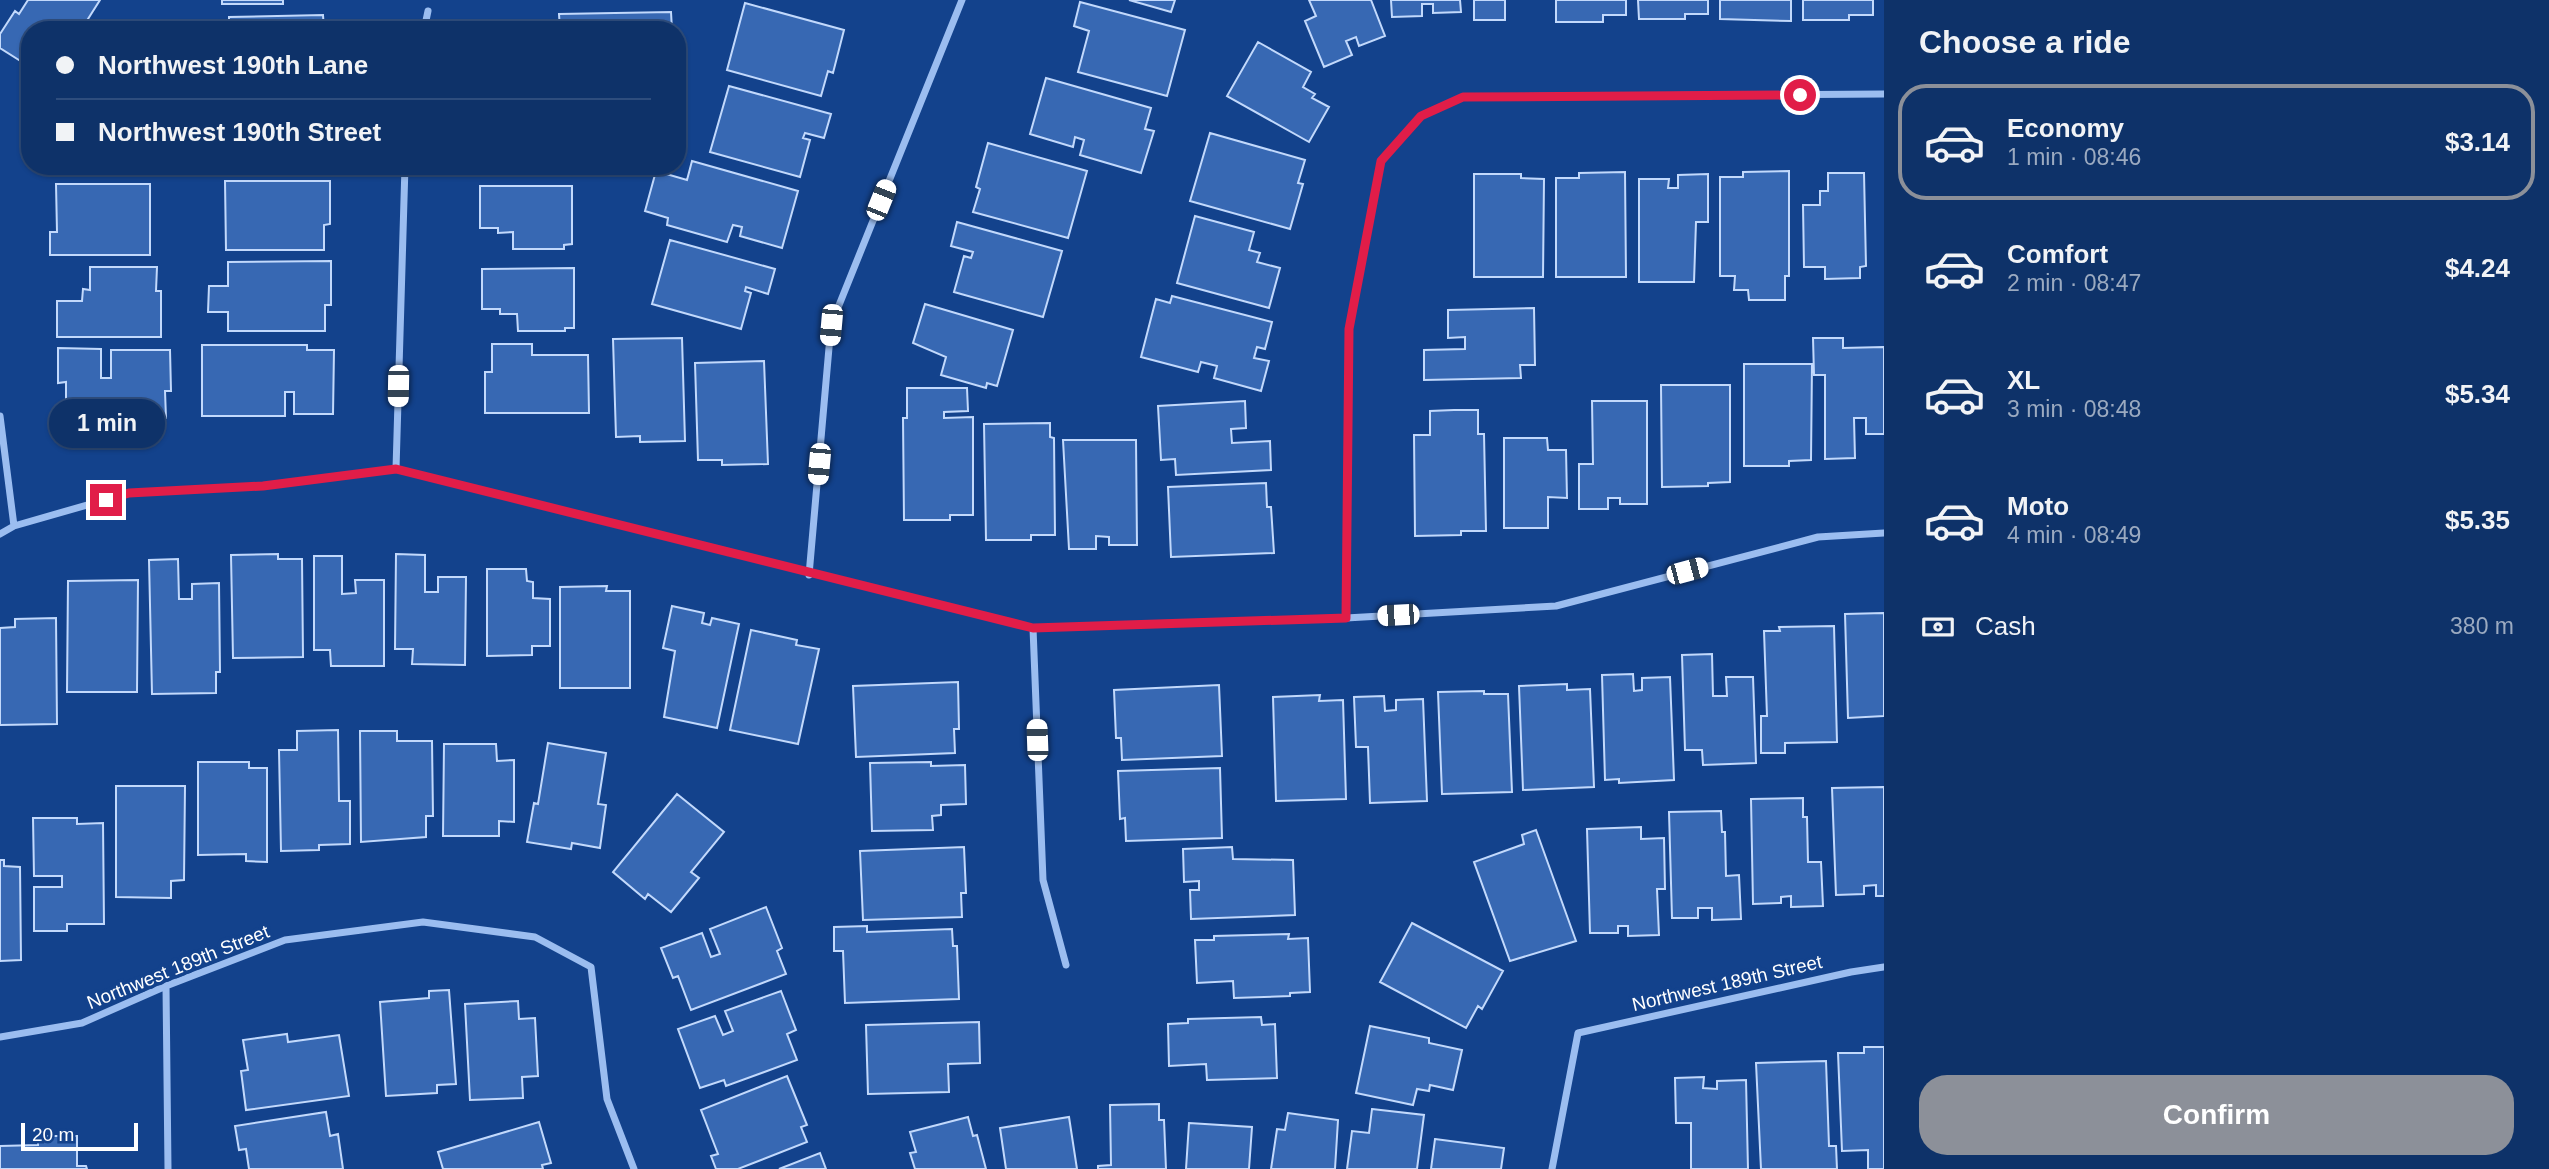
<!DOCTYPE html>
<meta charset="utf-8">
<style>
body{margin:0;font-family:Arial,sans-serif;background:#173a6f;color:#f1f3f6;height:100vh;display:flex;flex-direction:column;font-size:26px;white-space:nowrap}
*{box-sizing:border-box;margin:0}
p{font-size:23px;color:#9baac0}
.icon{flex:none;width:38px;height:38px;fill:none;stroke:currentColor;stroke-width:2;stroke-linecap:round;stroke-linejoin:round}
.map{position:relative;flex:1;overflow:hidden}
.drawer{display:flex;flex-direction:column;background:#0e3269;width:665px}
.drawer>*{flex:none}
.guide{position:absolute;left:21px;top:21px;width:665px;height:154px;border-radius:28px;box-shadow:0 2px 5px #0004,0 0 0 2px #2e4d7d;display:grid;align-content:center;height:154px;padding:0 35px;background:#0e3269}
.scale{position:absolute;left:21px;bottom:18px;width:117px;box-sizing:border-box;padding-left:7px;border:4px solid #fff;border-top:0;font-size:19px;line-height:24px;white-space:nowrap;color:#fff;-webkit-text-stroke:5px #13428c;paint-order:stroke}
.end{position:absolute;width:32px;height:32px;margin:-16px;border:9px solid #e11d48;background:#fff;box-shadow:0 0 0 4px #fff}
.from{border-radius:50%}
.bubble{position:absolute;height:49px;border-radius:24px;background:#0e3269;box-shadow:0 2px 5px #0004,0 0 0 2px #2e4d7d;font-size:23px;font-weight:600;line-height:49px;text-align:center}
.car{position:absolute;width:21px;height:42px;margin:-21px -10px;border-radius:9px;box-shadow:0 0 5px 2px #0007;background:linear-gradient(#fff 24%,#345 0 40%,#fff 0 76%,#345 0 86%,#fff 0)}
.guide b{display:flex;align-items:center;gap:24px;height:66px;font-size:26px}
.guide b+b{border-top:2px solid #2e4d7d}
.guide i{width:18px;height:18px;background:#f1f3f6}
ul{padding:0;list-style:none}
li{display:flex;align-items:center;gap:21px;height:116px;margin:0 14px 10px;padding:0 21px;border:4px solid transparent;border-radius:28px}
li div{flex:1}
li b{display:block;font-size:26px}
li em{font-style:normal;font-weight:600}
li.current{border-color:#8c9099}
li>.icon{width:63px;height:63px;stroke-width:1.5}
h2{padding:0 35px;font-size:32px;line-height:84px}
.pay{display:flex;align-items:center;gap:18px;height:77px;padding:0 35px;font-size:26px}
.pay p{margin-inline-start:auto}
.button{display:flex;gap:14px;margin-top:auto;padding:14px 35px}
.button a{flex:1;height:80px;border-radius:28px;background:#8c9099;color:#fff;font-size:28px;font-weight:600;line-height:80px;text-align:center}
main{display:flex;flex:1;min-height:0}
.map>svg:first-child{display:block}
.building{fill:#3768b3;stroke:#c2d9fc;stroke-width:2}
.lines{fill:none;stroke-linecap:round;stroke-linejoin:round}
.minor{stroke:#9bbdf0;stroke-width:7}
.route{stroke:#e11d48;stroke-width:9}
.labels{text-anchor:middle;dominant-baseline:central;stroke-width:7;stroke-linejoin:round;paint-order:stroke}
.street-label{font-size:19px;fill:#fff;stroke:#13428c}
</style>
<main>
<div class="map">
<svg width="1884" height="1169" viewBox="0 0 1884 1169">
<rect width="100%" height="100%" fill="#13428c"/>
<path class="building" d="M 28,0 L 100,0 L 81,30 L 30,30 L 30,67 L 0,48 L 0,34 L 15,11 L 19,14 Z
M 222,0 L 283,0 L 283,4 L 222,4 Z
M 1129,0 L 1175,0 L 1171,12 Z
M 1309,0 L 1371,0 L 1385,36 L 1359,46 L 1356,37 L 1346,41 L 1352,55 L 1324,67 L 1305,21 L 1316,16 Z
M 1391,0 L 1460,0 L 1461,12 L 1433,13 L 1433,4 L 1422,4 L 1422,16 L 1392,17 Z
M 1474,0 L 1505,0 L 1505,20 L 1474,20 Z
M 1556,0 L 1626,0 L 1626,15 L 1603,15 L 1603,22 L 1556,22 Z
M 1638,0 L 1708,0 L 1708,14 L 1685,14 L 1685,19 L 1639,19 Z
M 1720,0 L 1791,0 L 1791,21 L 1720,19 Z
M 1803,0 L 1873,0 L 1873,15 L 1849,15 L 1849,20 L 1803,20 Z
M 1080,2 L 1185,30 L 1167,96 L 1078,72 L 1089,31 L 1074,26 Z
M 745,3 L 844,30 L 833,73 L 828,71 L 821,96 L 727,70 Z
M 671,12 L 672,30 L 560,30 L 559,14 Z
M 323,15 L 324,30 L 229,30 L 229,17 Z
M 1258,42 L 1311,72 L 1303,87 L 1315,94 L 1312,98 L 1329,107 L 1309,142 L 1227,96 Z
M 1046,78 L 1151,108 L 1145,129 L 1154,131 L 1141,173 L 1080,155 L 1084,140 L 1075,137 L 1073,147 L 1030,134 Z
M 729,86 L 831,114 L 824,138 L 805,133 L 803,138 L 810,140 L 800,177 L 710,152 Z
M 1210,133 L 1305,160 L 1298,183 L 1303,184 L 1290,229 L 1190,201 Z
M 988,143 L 1087,171 L 1068,238 L 973,212 L 980,189 L 976,187 Z
M 692,161 L 798,191 L 782,248 L 740,236 L 742,227 L 733,225 L 727,242 L 667,225 L 668,218 L 645,211 L 656,171 L 687,180 Z
M 224,166 L 323,166 L 323,168 L 224,169 Z
M 1789,171 L 1789,276 L 1785,276 L 1785,300 L 1749,300 L 1748,290 L 1734,290 L 1735,276 L 1720,276 L 1720,177 L 1743,177 L 1743,172 Z
M 1625,172 L 1626,277 L 1556,277 L 1556,178 L 1579,178 L 1579,173 Z
M 1828,173 L 1864,173 L 1866,266 L 1860,267 L 1860,278 L 1825,279 L 1825,267 L 1804,267 L 1803,205 L 1820,205 L 1820,191 L 1828,191 Z
M 1474,174 L 1521,174 L 1521,178 L 1544,179 L 1543,277 L 1474,277 Z
M 1708,174 L 1708,222 L 1696,222 L 1694,282 L 1639,282 L 1639,179 L 1669,179 L 1668,188 L 1678,188 L 1678,175 Z
M 225,181 L 330,181 L 330,224 L 324,225 L 324,250 L 226,250 Z
M 56,184 L 150,184 L 150,255 L 50,255 L 50,232 L 57,232 Z
M 480,186 L 572,186 L 572,244 L 564,245 L 564,249 L 513,249 L 513,232 L 498,233 L 498,228 L 480,228 Z
M 1195,216 L 1254,232 L 1249,250 L 1260,253 L 1257,262 L 1280,268 L 1269,308 L 1177,283 Z
M 957,222 L 1062,251 L 1043,317 L 954,292 L 964,256 L 971,258 L 973,252 L 951,246 Z
M 670,240 L 775,269 L 768,294 L 746,287 L 745,291 L 751,293 L 741,329 L 652,304 Z
M 331,261 L 331,305 L 325,305 L 325,331 L 228,331 L 228,312 L 208,312 L 209,286 L 228,286 L 228,262 Z
M 90,267 L 157,267 L 156,291 L 161,291 L 161,337 L 57,337 L 57,301 L 82,301 L 83,289 L 90,290 Z
M 574,268 L 574,328 L 565,328 L 565,331 L 518,331 L 517,314 L 500,314 L 500,309 L 482,309 L 482,269 Z
M 1172,296 L 1272,322 L 1265,349 L 1257,347 L 1254,358 L 1269,361 L 1261,391 L 1214,378 L 1217,366 L 1201,362 L 1198,372 L 1141,357 L 1156,299 L 1170,303 Z
M 925,304 L 1013,330 L 997,386 L 987,383 L 986,388 L 941,375 L 946,357 L 913,343 Z
M 1534,308 L 1535,365 L 1520,365 L 1521,378 L 1424,380 L 1424,350 L 1465,349 L 1465,337 L 1448,338 L 1448,310 Z
M 682,338 L 685,441 L 640,442 L 640,436 L 616,437 L 613,339 Z
M 1813,338 L 1843,338 L 1843,348 L 1884,347 L 1884,434 L 1866,434 L 1866,418 L 1854,418 L 1855,458 L 1825,459 L 1825,375 L 1814,375 Z
M 492,344 L 532,344 L 532,355 L 588,355 L 589,413 L 485,413 L 485,372 L 492,372 Z
M 202,345 L 307,345 L 307,350 L 334,350 L 333,414 L 294,414 L 294,392 L 285,392 L 285,416 L 202,416 Z
M 58,348 L 101,349 L 101,378 L 111,378 L 111,350 L 170,350 L 171,391 L 165,391 L 166,418 L 66,418 L 66,382 L 58,383 Z
M 764,361 L 768,464 L 722,465 L 722,460 L 698,460 L 695,363 Z
M 1744,364 L 1812,364 L 1811,460 L 1789,461 L 1789,466 L 1744,466 Z
M 1661,385 L 1730,385 L 1730,482 L 1708,483 L 1708,486 L 1662,487 Z
M 907,388 L 967,388 L 968,411 L 944,412 L 944,418 L 973,417 L 973,515 L 950,515 L 950,520 L 904,520 L 903,418 L 907,418 Z
M 1245,401 L 1246,428 L 1231,429 L 1232,443 L 1270,441 L 1271,470 L 1176,475 L 1175,459 L 1161,460 L 1158,406 Z
M 1592,401 L 1647,401 L 1647,504 L 1620,504 L 1620,498 L 1608,498 L 1608,509 L 1579,509 L 1579,464 L 1593,464 Z
M 1454,410 L 1478,410 L 1478,434 L 1484,434 L 1486,531 L 1461,531 L 1461,535 L 1415,536 L 1414,435 L 1430,435 L 1430,411 Z
M 1050,423 L 1050,437 L 1054,438 L 1055,535 L 1031,535 L 1031,540 L 986,540 L 984,424 Z
M 1504,438 L 1547,438 L 1548,450 L 1566,450 L 1567,498 L 1548,497 L 1548,528 L 1504,528 Z
M 1063,440 L 1136,440 L 1137,545 L 1109,545 L 1109,537 L 1096,536 L 1096,549 L 1069,549 Z
M 1266,483 L 1267,507 L 1271,507 L 1274,553 L 1171,557 L 1168,487 Z
M 278,554 L 278,559 L 302,559 L 303,657 L 233,658 L 231,555 Z
M 396,554 L 425,555 L 425,592 L 438,592 L 438,577 L 466,577 L 465,665 L 412,664 L 413,649 L 395,649 Z
M 314,556 L 342,556 L 342,594 L 356,593 L 355,580 L 384,580 L 384,666 L 331,666 L 330,650 L 314,650 Z
M 178,559 L 179,599 L 192,599 L 192,584 L 219,583 L 220,672 L 216,672 L 216,693 L 152,694 L 149,560 Z
M 487,569 L 526,569 L 527,581 L 533,582 L 533,598 L 550,599 L 550,646 L 532,646 L 532,655 L 487,656 Z
M 138,580 L 137,692 L 67,692 L 68,581 Z
M 607,586 L 606,591 L 630,591 L 630,688 L 560,688 L 560,587 Z
M 672,606 L 704,613 L 702,623 L 710,625 L 712,618 L 739,624 L 717,728 L 664,717 L 675,651 L 663,648 Z
M 1884,613 L 1884,716 L 1848,718 L 1845,614 Z
M 56,618 L 57,724 L 0,725 L 0,628 L 15,627 L 15,619 Z
M 1834,626 L 1837,742 L 1785,743 L 1785,753 L 1761,753 L 1761,716 L 1767,716 L 1764,631 L 1780,631 L 1779,627 Z
M 751,630 L 797,640 L 796,645 L 819,649 L 798,744 L 730,730 Z
M 1712,654 L 1713,696 L 1727,696 L 1726,677 L 1753,677 L 1756,763 L 1703,765 L 1702,750 L 1685,750 L 1682,655 Z
M 1633,674 L 1634,691 L 1642,690 L 1642,678 L 1670,677 L 1674,780 L 1619,783 L 1619,779 L 1605,780 L 1602,675 Z
M 958,682 L 959,729 L 954,729 L 955,753 L 856,757 L 853,686 Z
M 1567,684 L 1567,690 L 1590,689 L 1594,787 L 1523,790 L 1519,686 Z
M 1219,685 L 1222,756 L 1122,760 L 1121,738 L 1116,738 L 1114,690 Z
M 1484,691 L 1484,694 L 1508,694 L 1512,792 L 1442,794 L 1438,692 Z
M 1320,695 L 1319,701 L 1343,700 L 1346,799 L 1276,801 L 1273,697 Z
M 1384,696 L 1385,711 L 1396,710 L 1396,700 L 1423,699 L 1427,801 L 1370,803 L 1368,747 L 1356,747 L 1354,697 Z
M 338,730 L 339,801 L 350,801 L 350,844 L 319,845 L 319,850 L 281,851 L 279,750 L 297,750 L 297,731 Z
M 360,731 L 397,731 L 397,741 L 432,741 L 433,816 L 426,816 L 426,837 L 361,842 Z
M 548,743 L 606,753 L 598,804 L 606,805 L 600,848 L 572,843 L 571,849 L 527,842 L 534,803 L 538,804 Z
M 444,744 L 496,744 L 497,761 L 514,760 L 514,822 L 499,821 L 499,836 L 443,836 Z
M 198,762 L 249,762 L 249,768 L 267,768 L 267,862 L 246,861 L 246,854 L 198,855 Z
M 931,762 L 931,766 L 965,765 L 966,804 L 941,805 L 941,815 L 932,816 L 933,830 L 872,831 L 870,763 Z
M 1220,768 L 1222,838 L 1126,841 L 1125,818 L 1120,819 L 1118,771 Z
M 116,786 L 185,786 L 184,880 L 171,881 L 171,898 L 116,897 Z
M 1884,787 L 1884,896 L 1876,896 L 1876,885 L 1864,886 L 1864,894 L 1836,895 L 1832,788 Z
M 677,794 L 724,832 L 691,872 L 699,878 L 671,912 L 648,894 L 645,899 L 613,872 Z
M 1803,798 L 1803,817 L 1807,817 L 1808,862 L 1821,862 L 1823,906 L 1791,907 L 1791,896 L 1781,897 L 1781,903 L 1753,904 L 1751,799 Z
M 1721,811 L 1722,832 L 1725,832 L 1726,876 L 1739,875 L 1741,919 L 1712,920 L 1712,908 L 1698,908 L 1698,918 L 1672,918 L 1669,812 Z
M 33,818 L 77,818 L 77,824 L 103,823 L 104,924 L 67,924 L 67,931 L 34,931 L 34,887 L 62,887 L 62,876 L 34,876 Z
M 1641,827 L 1641,839 L 1664,838 L 1665,889 L 1657,889 L 1659,935 L 1628,936 L 1628,926 L 1618,926 L 1618,933 L 1590,933 L 1587,829 Z
M 1536,830 L 1576,941 L 1510,961 L 1474,862 L 1524,844 L 1522,835 Z
M 964,847 L 966,893 L 961,893 L 962,917 L 863,920 L 860,851 Z
M 1232,847 L 1233,859 L 1293,860 L 1295,915 L 1191,919 L 1190,890 L 1199,890 L 1199,881 L 1184,882 L 1183,849 Z
M 0,860 L 4,860 L 4,866 L 20,867 L 21,960 L 0,961 Z
M 766,907 L 782,948 L 777,951 L 786,974 L 691,1010 L 678,976 L 673,978 L 661,948 L 702,933 L 711,957 L 720,954 L 710,929 Z
M 1412,923 L 1503,971 L 1482,1009 L 1478,1006 L 1466,1028 L 1380,982 Z
M 867,926 L 867,932 L 952,929 L 953,946 L 957,946 L 959,999 L 845,1003 L 843,951 L 834,951 L 834,927 Z
M 1289,934 L 1288,939 L 1308,938 L 1310,992 L 1290,993 L 1290,996 L 1234,998 L 1233,981 L 1197,983 L 1195,940 L 1214,940 L 1214,936 Z
M 449,990 L 456,1084 L 437,1085 L 437,1093 L 386,1096 L 380,1002 L 429,998 L 429,991 Z
M 781,991 L 796,1030 L 787,1034 L 797,1060 L 726,1086 L 724,1080 L 700,1088 L 678,1029 L 715,1016 L 723,1035 L 733,1031 L 725,1011 Z
M 518,1001 L 519,1019 L 535,1018 L 538,1076 L 522,1077 L 523,1098 L 470,1100 L 465,1004 Z
M 1261,1017 L 1262,1025 L 1275,1024 L 1277,1078 L 1207,1080 L 1206,1064 L 1169,1066 L 1168,1024 L 1188,1023 L 1188,1019 Z
M 979,1022 L 980,1063 L 948,1064 L 949,1092 L 868,1094 L 866,1025 Z
M 1370,1026 L 1429,1038 L 1429,1043 L 1462,1050 L 1453,1090 L 1430,1085 L 1429,1091 L 1417,1089 L 1413,1105 L 1356,1093 Z
M 287,1034 L 288,1042 L 339,1035 L 349,1096 L 246,1110 L 241,1071 L 248,1070 L 243,1040 Z
M 1864,1047 L 1884,1047 L 1884,1169 L 1868,1169 L 1868,1150 L 1842,1151 L 1838,1053 L 1864,1053 Z
M 1826,1061 L 1829,1146 L 1836,1146 L 1837,1169 L 1761,1169 L 1756,1063 Z
M 787,1076 L 807,1125 L 801,1127 L 807,1142 L 738,1169 L 716,1169 L 711,1156 L 718,1154 L 701,1110 Z
M 1704,1077 L 1703,1088 L 1717,1089 L 1717,1081 L 1746,1080 L 1748,1169 L 1691,1169 L 1691,1123 L 1676,1123 L 1675,1078 Z
M 1159,1104 L 1159,1120 L 1164,1120 L 1166,1169 L 1098,1169 L 1098,1166 L 1111,1165 L 1110,1105 Z
M 1372,1109 L 1424,1115 L 1417,1169 L 1347,1169 L 1352,1131 L 1369,1133 Z
M 326,1112 L 330,1136 L 338,1134 L 343,1169 L 249,1169 L 246,1149 L 239,1150 L 235,1126 Z
M 1288,1113 L 1338,1120 L 1335,1169 L 1271,1169 L 1277,1129 L 1285,1130 Z
M 968,1117 L 973,1136 L 977,1135 L 986,1169 L 915,1169 L 910,1153 L 916,1152 L 910,1132 Z
M 1069,1117 L 1077,1169 L 1006,1169 L 1000,1128 Z
M 539,1122 L 551,1163 L 542,1165 L 543,1169 L 443,1169 L 438,1152 Z
M 1189,1123 L 1252,1127 L 1249,1169 L 1186,1169 Z
M 38,1136 L 77,1136 L 77,1166 L 86,1166 L 87,1169 L 0,1169 L 0,1146 L 38,1145 Z
M 1435,1139 L 1504,1148 L 1501,1169 L 1431,1169 Z
M 820,1153 L 826,1169 L 779,1169 Z"/>
<g class="lines">
<path class="minor" d="M 424,30 L 428,11
M 0,416 L 14,526
M 396,469 L 405,166
M 0,534 L 14,526 L 129,493 L 263,486 L 396,469 L 1033,628 L 1346,618 L 1556,606 L 1818,537 L 1884,533
M 809,575 L 831,325 L 962,0
M 1346,618 L 1349,329 L 1381,161 L 1421,116 L 1463,97 L 1884,94
M 1033,628 L 1043,880 L 1066,965
M 166,986 L 168,1169
M 0,1037 L 82,1023 L 166,986 L 285,940 L 423,922 L 535,937 L 591,967 L 607,1099 L 634,1169
M 1552,1169 L 1578,1033 L 1851,972 L 1884,967"/>
</g>
<g class="lines">
<path class="route" d="M 106,500 L 129,493 L 263,486 L 396,469 L 1033,628 L 1346,618 L 1349,329 L 1381,161 L 1421,116 L 1463,97 L 1800,95"/>
</g>
<g class="labels">
<g class="street-label">
<text transform="translate(178 967) rotate(-22)">Northwest 189th Street</text>
<text transform="translate(1727 983) rotate(-13)">Northwest 189th Street</text>
</g>
</g>
</svg>
<div class="scale">20 m</div>
<i class="end from" style="left:1800px;top:95px"></i>
<i class="end" style="left:106px;top:500px"></i>
<div class="bubble" style="left:49px;top:399px;width:116px">1 min</div>
<i class="car" style="left:881px;top:200px;rotate:22deg"></i>
<i class="car" style="left:831px;top:325px;rotate:185deg"></i>
<i class="car" style="left:398px;top:386px;rotate:181deg"></i>
<i class="car" style="left:819px;top:464px;rotate:185deg"></i>
<i class="car" style="left:1687px;top:571px;rotate:75deg"></i>
<i class="car" style="left:1398px;top:615px;rotate:267deg"></i>
<i class="car" style="left:1037px;top:740px;rotate:358deg"></i>
<div class="guide">
<b><i class="from"></i>Northwest 190th Lane</b>
<b><i></i>Northwest 190th Street</b>
</div>
</div>
<section class="drawer">
<h2>Choose a ride</h2>
<ul>
<li class="current"><svg class="icon" aria-label="car" viewBox="0 0 24 24"><path d="M5 17H2v-5l4-1 3-4h7l3 4 3 1v5h-3M9 17h6M6 11h13"/><circle cx="7" cy="17" r="2"/><circle cx="17" cy="17" r="2"/></svg><div><b>Economy</b><p>1 min · 08:46</p></div><em>$3.14</em></li>
<li><svg class="icon" aria-label="car" viewBox="0 0 24 24"><path d="M5 17H2v-5l4-1 3-4h7l3 4 3 1v5h-3M9 17h6M6 11h13"/><circle cx="7" cy="17" r="2"/><circle cx="17" cy="17" r="2"/></svg><div><b>Comfort</b><p>2 min · 08:47</p></div><em>$4.24</em></li>
<li><svg class="icon" aria-label="car" viewBox="0 0 24 24"><path d="M5 17H2v-5l4-1 3-4h7l3 4 3 1v5h-3M9 17h6M6 11h13"/><circle cx="7" cy="17" r="2"/><circle cx="17" cy="17" r="2"/></svg><div><b>XL</b><p>3 min · 08:48</p></div><em>$5.34</em></li>
<li><svg class="icon" aria-label="car" viewBox="0 0 24 24"><path d="M5 17H2v-5l4-1 3-4h7l3 4 3 1v5h-3M9 17h6M6 11h13"/><circle cx="7" cy="17" r="2"/><circle cx="17" cy="17" r="2"/></svg><div><b>Moto</b><p>4 min · 08:49</p></div><em>$5.35</em></li>
</ul>
<div class="pay"><svg class="icon" aria-label="cash" viewBox="0 0 24 24"><path d="M3 7h18v10H3z"/><circle cx="12" cy="12" r="2"/></svg>Cash<p>380 m</p></div>
<div class="button"><a>Confirm</a></div>
</section>
</main>
